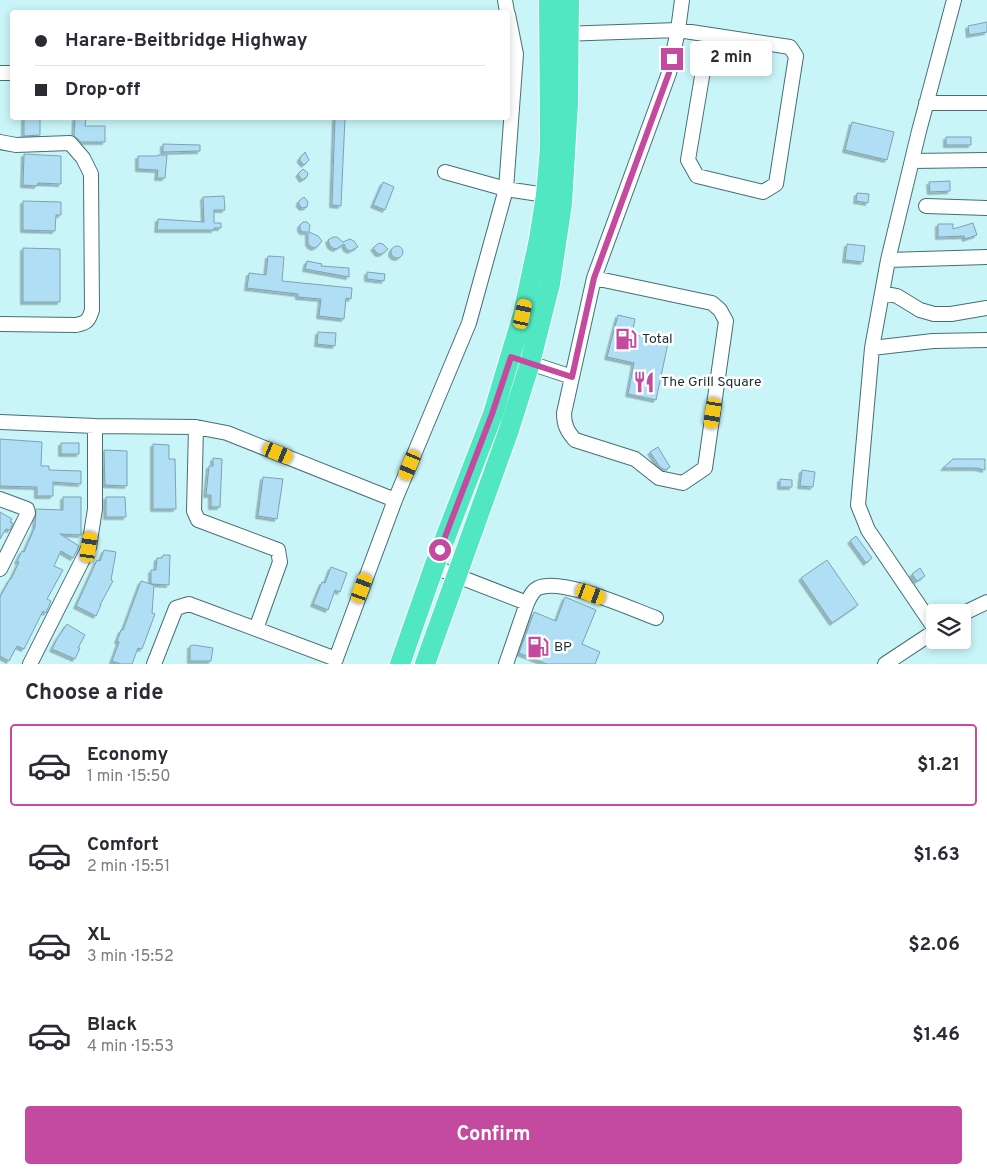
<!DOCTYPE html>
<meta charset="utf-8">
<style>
body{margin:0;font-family:Overpass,sans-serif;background:#f7f7f7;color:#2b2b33;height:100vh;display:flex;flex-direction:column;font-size:19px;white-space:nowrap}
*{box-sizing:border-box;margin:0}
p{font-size:16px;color:#7c7c81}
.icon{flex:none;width:28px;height:28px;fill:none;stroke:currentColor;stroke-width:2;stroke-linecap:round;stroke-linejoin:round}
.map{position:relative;height:664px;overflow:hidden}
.side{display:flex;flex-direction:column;background:#fff;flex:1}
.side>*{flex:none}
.top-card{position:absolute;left:10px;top:10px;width:500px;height:110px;border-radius:5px;box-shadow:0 2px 8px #0003;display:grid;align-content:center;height:110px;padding:0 25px;background:#fff}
.buttons{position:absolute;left:926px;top:604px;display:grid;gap:10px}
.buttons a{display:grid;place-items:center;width:45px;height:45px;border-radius:5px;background:#fff;box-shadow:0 2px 8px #0003;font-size:25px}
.end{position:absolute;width:22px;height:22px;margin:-11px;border:6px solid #c34a9e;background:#fff;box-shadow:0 0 0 2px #fff}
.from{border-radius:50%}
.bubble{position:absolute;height:35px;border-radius:5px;background:#fff;box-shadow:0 2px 8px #0003;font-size:16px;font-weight:700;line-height:35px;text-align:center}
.car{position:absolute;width:15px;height:30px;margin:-15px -8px;border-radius:6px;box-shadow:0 0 4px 1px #0007;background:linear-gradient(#f5c518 24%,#345 0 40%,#f5c518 0 76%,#345 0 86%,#f5c518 0)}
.top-card b{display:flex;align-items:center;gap:18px;height:48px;font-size:19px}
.top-card b+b{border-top:1px solid #e1e1e2}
.top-card i{width:12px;height:12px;background:#2b2b33}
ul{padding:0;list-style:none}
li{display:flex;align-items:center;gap:15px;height:82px;margin:0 10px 8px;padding:0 15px;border:2px solid transparent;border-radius:5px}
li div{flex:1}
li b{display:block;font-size:19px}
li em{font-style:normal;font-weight:700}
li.active{border-color:#c34a9e}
li>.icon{width:45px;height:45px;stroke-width:1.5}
h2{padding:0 25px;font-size:22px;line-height:60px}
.action{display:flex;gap:10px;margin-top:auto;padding:10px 25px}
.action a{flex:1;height:58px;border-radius:5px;background:#c34a9e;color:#fff;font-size:20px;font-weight:700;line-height:58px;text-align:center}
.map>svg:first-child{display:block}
.building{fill:#b0def4;stroke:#7ea1b2;filter:url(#shadow)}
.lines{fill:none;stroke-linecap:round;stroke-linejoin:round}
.minor-casing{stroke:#466f72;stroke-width:16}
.highway-casing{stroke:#fff;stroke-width:22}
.minor{stroke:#fff;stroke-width:14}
.highway{stroke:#51e7c2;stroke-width:20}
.route{stroke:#c34a9e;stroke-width:6}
.labels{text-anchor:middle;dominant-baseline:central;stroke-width:5;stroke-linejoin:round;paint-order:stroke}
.poi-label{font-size:14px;fill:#1c2e2f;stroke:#fff;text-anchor:start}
</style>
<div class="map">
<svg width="987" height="664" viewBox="0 0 987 664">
<defs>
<filter id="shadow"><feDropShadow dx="-2.5" dy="2.5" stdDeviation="0" flood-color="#0004"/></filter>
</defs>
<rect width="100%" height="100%" fill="#c9f5f8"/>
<path class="building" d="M 987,22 L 987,32 L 969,35 L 968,26 Z
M 24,118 L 40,118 L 40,135 L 24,136 Z
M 75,118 L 86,118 L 85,126 L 105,126 L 105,142 L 81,142 L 74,136 Z
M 335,118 L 345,118 L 341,206 L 332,205 Z
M 852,122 L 894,132 L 887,160 L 845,150 Z
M 946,137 L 971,137 L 971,145 L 946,145 Z
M 163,144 L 200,145 L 200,151 L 163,152 Z
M 305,152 L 309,160 L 304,165 L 300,161 L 300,158 Z
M 24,154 L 61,156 L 61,184 L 38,183 L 37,186 L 23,185 Z
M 158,155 L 167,155 L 165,178 L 157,178 L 158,170 L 138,169 L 138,156 L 158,156 Z
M 303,169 L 308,173 L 307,177 L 302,180 L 298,174 Z
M 950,181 L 950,191 L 930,192 L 929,182 Z
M 383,182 L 394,187 L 385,210 L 373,205 Z
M 857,193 L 869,194 L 868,203 L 856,201 Z
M 224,196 L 225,210 L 214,210 L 214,223 L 221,223 L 221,228 L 214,228 L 214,230 L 157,230 L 158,219 L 204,222 L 203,197 Z
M 304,197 L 308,202 L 307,207 L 302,208 L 299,205 L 299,201 Z
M 23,201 L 61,202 L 61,215 L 56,215 L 55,231 L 23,230 Z
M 303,222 L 307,222 L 310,225 L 309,232 L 318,236 L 322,241 L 318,246 L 314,248 L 310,246 L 308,243 L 308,232 L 302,232 L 300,229 L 300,225 Z
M 973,223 L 977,235 L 965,239 L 964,236 L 938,237 L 938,224 L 953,224 L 953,229 Z
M 333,237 L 337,237 L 343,242 L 350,239 L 354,241 L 358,247 L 350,251 L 346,249 L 344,244 L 336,249 L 333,248 L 330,246 L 328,240 Z
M 379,243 L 383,244 L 388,249 L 382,254 L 378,254 L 373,248 Z
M 847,244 L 865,246 L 863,262 L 845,260 Z
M391 252a6 6 0 1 1 12 0a6 6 0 1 1-12 0Z
M 23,248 L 60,249 L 60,302 L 23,302 Z
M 268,256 L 284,257 L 282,281 L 352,288 L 351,299 L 346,298 L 344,319 L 319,316 L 321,299 L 298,297 L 298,294 L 247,288 L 249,273 L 266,275 Z
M 307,261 L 322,264 L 321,266 L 349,268 L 349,277 L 305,269 Z
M 367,272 L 385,274 L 384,281 L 367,279 Z
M 618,315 L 635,319 L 632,334 L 668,343 L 656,400 L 628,394 L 634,363 L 607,357 Z
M 318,332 L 336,333 L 335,346 L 317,344 Z
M 0,439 L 42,442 L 41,466 L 49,466 L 49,470 L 81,471 L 81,484 L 53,482 L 53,496 L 37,496 L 37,487 L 0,486 Z
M 61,443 L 79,443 L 79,454 L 61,454 Z
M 153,444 L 169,445 L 169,459 L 175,459 L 176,509 L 153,509 Z
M 658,447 L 670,467 L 665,470 L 660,467 L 650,452 Z
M 104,450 L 127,451 L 127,486 L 105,485 Z
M 213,458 L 222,459 L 220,507 L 211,507 L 211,495 L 206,495 L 209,466 L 213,466 Z
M 953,459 L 985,459 L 985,470 L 977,468 L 943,468 Z
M 802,470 L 815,472 L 813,487 L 800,486 Z
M 263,477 L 283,479 L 277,519 L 258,516 Z
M 780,479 L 792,480 L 792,487 L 780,487 Z
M 63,497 L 81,497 L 81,535 L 60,534 L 79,546 L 73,558 L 61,551 L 54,566 L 63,570 L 47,599 L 51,601 L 46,613 L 43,611 L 24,649 L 17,646 L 9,661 L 0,656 L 0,597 L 10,579 L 11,579 L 19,562 L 17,561 L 22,551 L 24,552 L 35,527 L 36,509 L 63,510 Z
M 106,497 L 125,497 L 126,517 L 106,517 Z
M 0,512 L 12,519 L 10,522 L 13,523 L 10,530 L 6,529 L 0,539 Z
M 856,536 L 872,558 L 866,563 L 850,541 Z
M 104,550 L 116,552 L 111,580 L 113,581 L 100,605 L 101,605 L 96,616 L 76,606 L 97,560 L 100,561 Z
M 163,555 L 170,555 L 169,585 L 151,584 L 151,570 L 156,570 L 157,558 L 162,558 Z
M 827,560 L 858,605 L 832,623 L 801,578 Z
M 331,567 L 347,573 L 340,592 L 335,590 L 328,610 L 313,604 L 322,582 L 325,583 Z
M 920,568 L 925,576 L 917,581 L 912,574 Z
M 141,581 L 154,585 L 152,613 L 155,614 L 142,649 L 138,648 L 132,664 L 121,664 L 112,661 L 119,642 L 117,641 L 121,630 L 123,630 Z
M 565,597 L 596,610 L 582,644 L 600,652 L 595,664 L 547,664 L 519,653 L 534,612 L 556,621 Z
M 67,624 L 85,635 L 78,648 L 80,648 L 75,659 L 52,649 L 57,639 Z
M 194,645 L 213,648 L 211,661 L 190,661 L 190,646 Z"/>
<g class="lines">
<g class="minor-casing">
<path id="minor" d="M 505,0 L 507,12
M 561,34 L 678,30 L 790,47 L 796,56 L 776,184 L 763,192 L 697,176 L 688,160 L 709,35
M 0,73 L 12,73
M 926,103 L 987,103
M 0,142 L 16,145 L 70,143 L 83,158 L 91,174 L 92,310 C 89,320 87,323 76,325 L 0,324
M 912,161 L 987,160
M 445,172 L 506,189 L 546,195
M 926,206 L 987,208
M 888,260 L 987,257
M 594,278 L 712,303 L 720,310 L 726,321 L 705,468 L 683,483 L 659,478 L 635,459 L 575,440 C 567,431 564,425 564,413 L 594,278 L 669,73 L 678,30 L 682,0
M 882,293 L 897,296 L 920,310 L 934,314 L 951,314 L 987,308
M 872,348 L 933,341 L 987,340
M 521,360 L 572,377
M 0,422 L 95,426 L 196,427 L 227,433 L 395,500 L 334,664
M 196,427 L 194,511 L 198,520 L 278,550 L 280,562 L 256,629
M 0,499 L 27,509 L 28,513 L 0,569
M 395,500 L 469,323 L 506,189 L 516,54 L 508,14
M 434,567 L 527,603 L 506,664
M 527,603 C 530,597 532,591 538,588 C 562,577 631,609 656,618
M 962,614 L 987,602
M 935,629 L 868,530 L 858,505 L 872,348 L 888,260 L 919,131 L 954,0
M 30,664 L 89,547 L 95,509 L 95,426
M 154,664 L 176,608 L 189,604 L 336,659
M 885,664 L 935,631"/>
</g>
<g class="highway-casing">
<path id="highway" d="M 400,664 L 434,567 L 493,414 L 523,314 L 539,239 L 546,195 L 550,147 L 549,0
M 425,664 L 509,430 L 530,363 L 550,284 L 562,204 L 568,104 L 569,0"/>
</g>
<use href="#minor" class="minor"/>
<use href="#highway" class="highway"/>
</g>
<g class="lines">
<path class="route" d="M 440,550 L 492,414 L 511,357 L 572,377 L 594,278 L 669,73 L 672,59"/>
</g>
<defs>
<g id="fuel-bare" transform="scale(1.725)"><path d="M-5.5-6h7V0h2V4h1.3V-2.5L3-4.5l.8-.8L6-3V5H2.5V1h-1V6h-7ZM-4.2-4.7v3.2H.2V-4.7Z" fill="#c34a9e" stroke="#fff" stroke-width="2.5" paint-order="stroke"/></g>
<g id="restaurant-bare" transform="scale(1.725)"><path d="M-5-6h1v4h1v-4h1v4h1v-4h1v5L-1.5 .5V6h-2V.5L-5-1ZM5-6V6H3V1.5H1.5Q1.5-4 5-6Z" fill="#c34a9e" stroke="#fff" stroke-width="2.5" paint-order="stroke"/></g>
</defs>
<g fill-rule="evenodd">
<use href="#fuel-bare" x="626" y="339"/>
<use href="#restaurant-bare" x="644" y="382"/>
<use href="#fuel-bare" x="538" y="647"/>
</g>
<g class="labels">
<g class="poi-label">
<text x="642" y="339">Total</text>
<text x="661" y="382">The Grill Square</text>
<text x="554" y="647">BP</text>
</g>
</g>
</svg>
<div class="buttons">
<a><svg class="icon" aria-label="layers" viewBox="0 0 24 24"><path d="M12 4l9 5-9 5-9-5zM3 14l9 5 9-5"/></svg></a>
</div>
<i class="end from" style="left:440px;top:550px"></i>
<i class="end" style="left:672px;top:59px"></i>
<div class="bubble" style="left:690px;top:41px;width:82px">2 min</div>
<i class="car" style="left:523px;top:314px;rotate:12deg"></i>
<i class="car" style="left:713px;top:413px;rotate:189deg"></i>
<i class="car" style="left:278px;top:453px;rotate:112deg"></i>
<i class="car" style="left:410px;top:465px;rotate:203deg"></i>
<i class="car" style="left:89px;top:547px;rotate:8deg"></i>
<i class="car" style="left:362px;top:588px;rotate:20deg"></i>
<i class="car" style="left:591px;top:594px;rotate:111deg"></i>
<div class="top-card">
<b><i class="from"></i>Harare-Beitbridge Highway</b>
<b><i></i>Drop-off</b>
</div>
</div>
<section class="side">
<h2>Choose a ride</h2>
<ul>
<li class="active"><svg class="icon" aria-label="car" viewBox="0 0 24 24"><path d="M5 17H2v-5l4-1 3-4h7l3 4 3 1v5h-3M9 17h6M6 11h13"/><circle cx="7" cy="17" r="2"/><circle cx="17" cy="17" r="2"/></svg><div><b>Economy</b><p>1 min · 15:50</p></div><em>$1.21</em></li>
<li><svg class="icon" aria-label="car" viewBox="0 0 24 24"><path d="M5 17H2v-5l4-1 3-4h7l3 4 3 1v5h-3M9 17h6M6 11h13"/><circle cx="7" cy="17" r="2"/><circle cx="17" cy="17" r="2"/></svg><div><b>Comfort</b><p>2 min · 15:51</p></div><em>$1.63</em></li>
<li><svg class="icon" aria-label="car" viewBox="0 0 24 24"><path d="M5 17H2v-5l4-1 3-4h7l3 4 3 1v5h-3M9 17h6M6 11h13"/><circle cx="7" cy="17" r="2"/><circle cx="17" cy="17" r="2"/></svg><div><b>XL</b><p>3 min · 15:52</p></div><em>$2.06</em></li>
<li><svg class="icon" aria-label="car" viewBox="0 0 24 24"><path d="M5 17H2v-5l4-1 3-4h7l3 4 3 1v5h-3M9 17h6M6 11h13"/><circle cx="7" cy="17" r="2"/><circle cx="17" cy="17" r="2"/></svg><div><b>Black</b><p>4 min · 15:53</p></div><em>$1.46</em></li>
</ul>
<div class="action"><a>Confirm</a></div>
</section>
